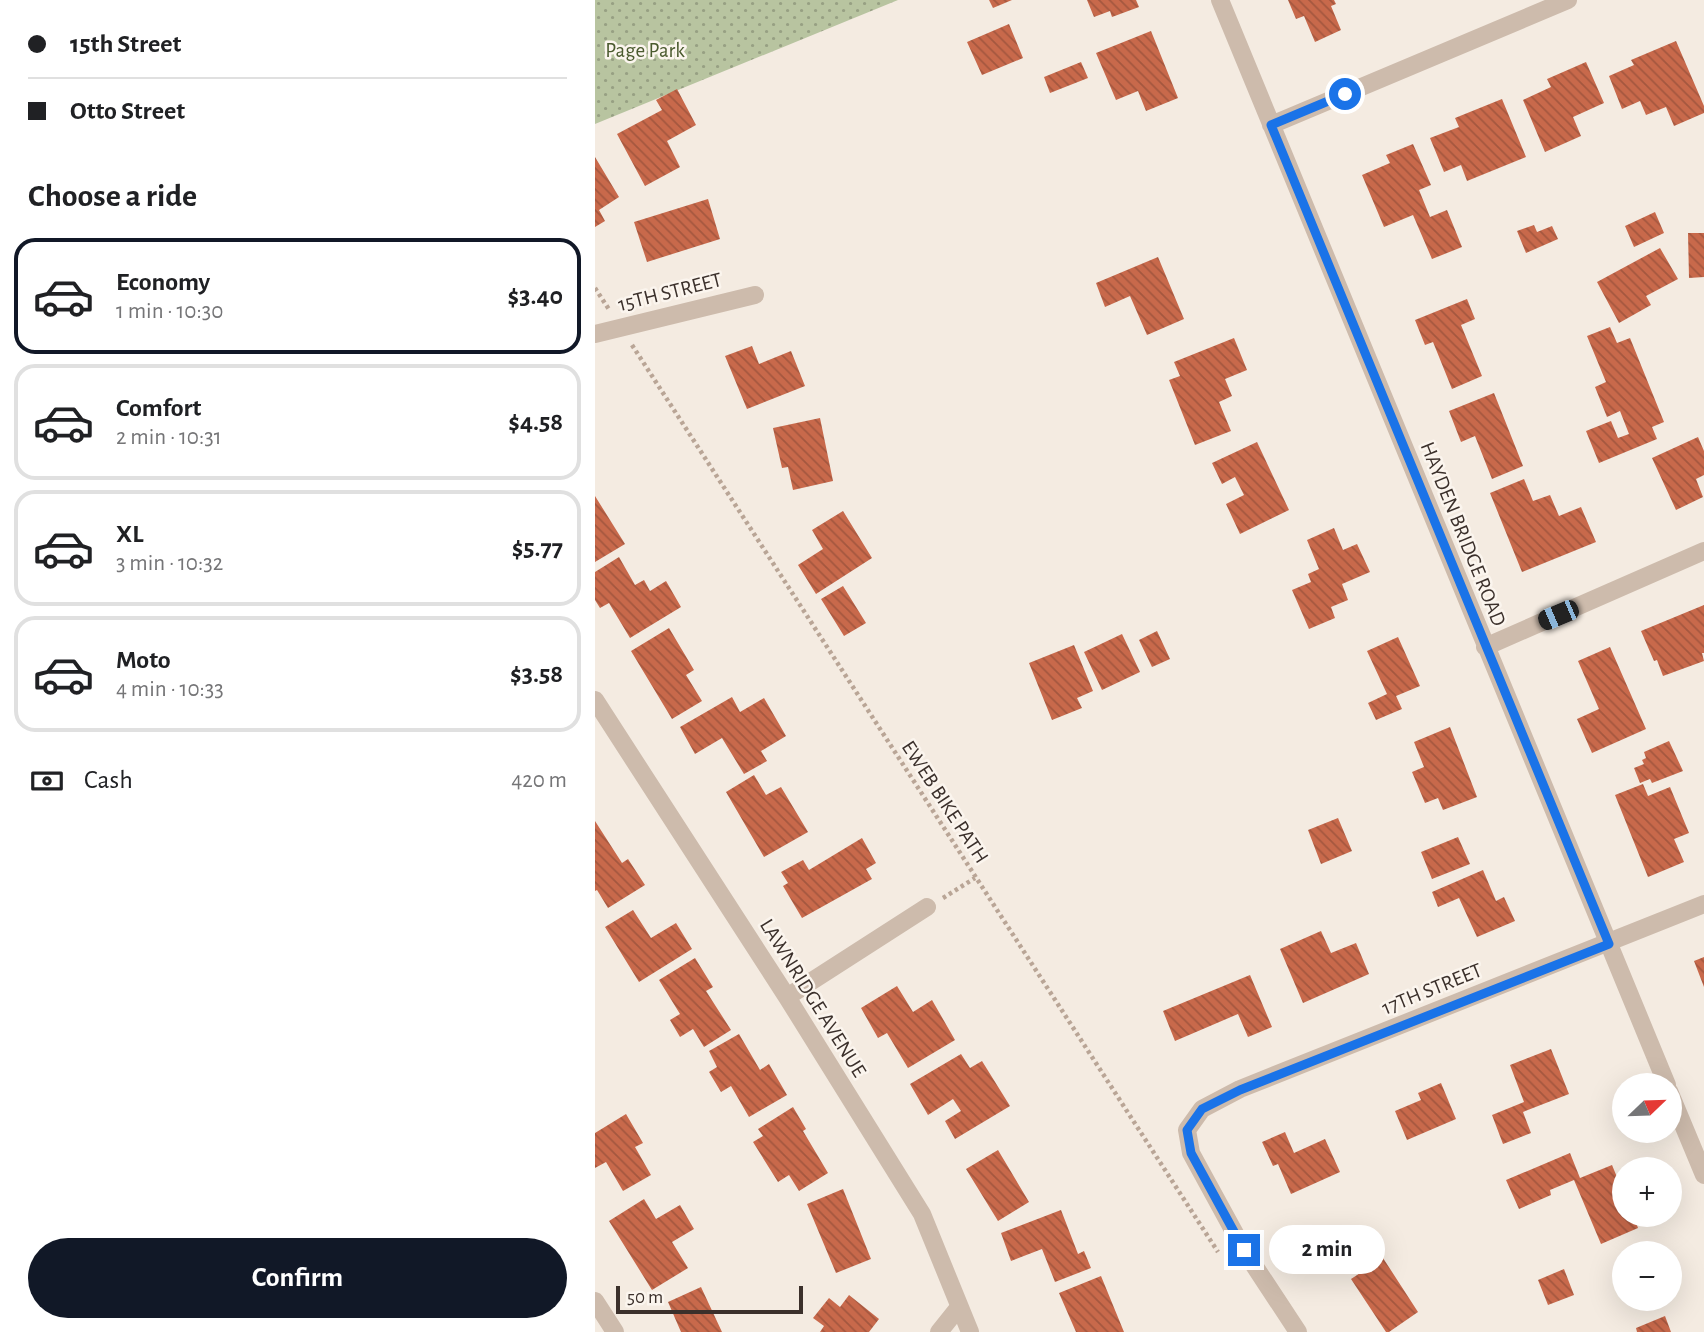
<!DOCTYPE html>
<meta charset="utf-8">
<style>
body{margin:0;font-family:"Alegreya Sans",sans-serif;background:#f6f6f6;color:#202124;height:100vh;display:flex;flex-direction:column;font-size:26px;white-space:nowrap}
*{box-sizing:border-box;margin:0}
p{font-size:23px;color:#757577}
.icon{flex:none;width:38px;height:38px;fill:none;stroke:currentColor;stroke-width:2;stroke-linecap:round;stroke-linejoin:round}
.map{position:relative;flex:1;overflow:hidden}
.drawer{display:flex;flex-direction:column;background:#fff;width:595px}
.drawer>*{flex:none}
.top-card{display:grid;align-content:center;height:154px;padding:0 28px;background:#fff}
.needle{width:46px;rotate:67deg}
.fabs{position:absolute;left:1017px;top:1073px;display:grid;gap:14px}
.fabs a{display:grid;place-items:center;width:70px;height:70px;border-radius:50%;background:#fff;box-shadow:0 7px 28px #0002;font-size:35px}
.scale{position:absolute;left:21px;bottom:18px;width:187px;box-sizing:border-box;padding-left:7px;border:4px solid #3b302b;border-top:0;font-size:19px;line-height:24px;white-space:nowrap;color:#3b302b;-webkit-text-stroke:5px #fbf5ee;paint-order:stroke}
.end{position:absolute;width:32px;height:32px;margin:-16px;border:9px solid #1a73e8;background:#fff;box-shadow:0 0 0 4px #fff}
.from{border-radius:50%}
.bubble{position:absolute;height:49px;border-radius:24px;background:#fff;box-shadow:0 7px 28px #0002;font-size:23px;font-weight:700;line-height:49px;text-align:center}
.car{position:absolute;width:21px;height:42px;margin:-21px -10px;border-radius:9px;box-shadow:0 0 5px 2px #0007;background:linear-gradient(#222 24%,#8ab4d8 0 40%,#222 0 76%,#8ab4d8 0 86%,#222 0)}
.top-card b{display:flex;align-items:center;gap:24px;height:66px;font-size:26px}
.top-card b+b{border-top:2px solid #e0e0e0}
.top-card i{width:18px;height:18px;background:#202124}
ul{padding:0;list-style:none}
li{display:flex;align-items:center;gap:21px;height:116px;margin:0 14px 10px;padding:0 14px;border:4px solid #e0e0e0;border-radius:21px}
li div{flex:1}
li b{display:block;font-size:26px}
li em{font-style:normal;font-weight:700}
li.on{border-color:#111827}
li>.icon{width:63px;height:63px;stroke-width:1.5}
h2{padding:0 28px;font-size:32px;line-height:84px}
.pay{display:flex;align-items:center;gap:18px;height:77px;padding:0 28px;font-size:26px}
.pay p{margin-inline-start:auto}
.button{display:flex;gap:14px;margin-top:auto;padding:14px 28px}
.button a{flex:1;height:80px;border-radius:42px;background:#111827;color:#fff;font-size:28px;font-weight:700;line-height:80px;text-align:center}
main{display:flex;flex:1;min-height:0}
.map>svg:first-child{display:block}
.park{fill:url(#park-dots)}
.building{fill:url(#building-back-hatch)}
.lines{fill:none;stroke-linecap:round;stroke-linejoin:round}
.path{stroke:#b9a596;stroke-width:4.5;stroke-dasharray:3.5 3.5;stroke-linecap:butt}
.minor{stroke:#cdbbac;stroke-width:18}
.route{stroke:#1a73e8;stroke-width:9}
.labels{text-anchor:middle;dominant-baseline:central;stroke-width:5;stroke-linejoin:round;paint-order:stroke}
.park-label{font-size:21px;fill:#4a5a2e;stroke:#fbf5ee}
.street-label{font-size:21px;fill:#3b302b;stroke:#fbf5ee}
</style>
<main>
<section class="drawer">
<div class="top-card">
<b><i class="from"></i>15th Street</b>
<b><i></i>Otto Street</b>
</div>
<h2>Choose a ride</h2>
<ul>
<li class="on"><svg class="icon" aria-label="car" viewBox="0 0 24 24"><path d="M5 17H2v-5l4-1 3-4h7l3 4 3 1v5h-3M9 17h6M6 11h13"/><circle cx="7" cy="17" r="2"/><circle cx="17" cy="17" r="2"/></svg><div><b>Economy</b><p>1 min · 10:30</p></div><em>$3.40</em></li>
<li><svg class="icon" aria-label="car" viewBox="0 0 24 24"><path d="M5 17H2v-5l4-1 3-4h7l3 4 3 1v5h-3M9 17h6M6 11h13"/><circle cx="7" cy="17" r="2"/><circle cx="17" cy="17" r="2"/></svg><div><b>Comfort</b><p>2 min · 10:31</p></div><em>$4.58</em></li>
<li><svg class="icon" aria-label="car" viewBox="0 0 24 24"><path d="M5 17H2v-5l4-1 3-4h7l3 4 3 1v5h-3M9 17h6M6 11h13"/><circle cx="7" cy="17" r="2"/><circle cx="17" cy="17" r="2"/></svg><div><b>XL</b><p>3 min · 10:32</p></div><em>$5.77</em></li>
<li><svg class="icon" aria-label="car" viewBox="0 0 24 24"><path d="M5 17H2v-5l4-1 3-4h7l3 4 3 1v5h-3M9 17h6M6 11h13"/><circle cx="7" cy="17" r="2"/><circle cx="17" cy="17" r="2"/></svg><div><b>Moto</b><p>4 min · 10:33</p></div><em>$3.58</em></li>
</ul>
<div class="pay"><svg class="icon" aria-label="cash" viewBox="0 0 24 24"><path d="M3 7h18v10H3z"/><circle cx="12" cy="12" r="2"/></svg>Cash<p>420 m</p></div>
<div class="button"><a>Confirm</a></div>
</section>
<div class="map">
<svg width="1109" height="1332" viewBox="0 0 1109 1332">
<defs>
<pattern id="park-dots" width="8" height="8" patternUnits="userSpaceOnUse" patternTransform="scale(1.75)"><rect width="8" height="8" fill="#b8c4a0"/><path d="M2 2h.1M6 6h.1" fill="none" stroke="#97a083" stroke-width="1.8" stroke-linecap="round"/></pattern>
<pattern id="building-back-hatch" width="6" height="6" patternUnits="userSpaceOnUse" patternTransform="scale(1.75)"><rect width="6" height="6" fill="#c8694b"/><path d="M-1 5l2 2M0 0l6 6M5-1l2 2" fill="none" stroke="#a4573f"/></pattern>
</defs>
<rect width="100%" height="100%" fill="#f4ebe1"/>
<path class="park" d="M 0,0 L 303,0 L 0,124 Z"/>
<path class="building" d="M 394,0 L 417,0 L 398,8 Z
M 492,0 L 541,0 L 544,7 L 517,17 L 515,11 L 499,17 Z
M 693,0 L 739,0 L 741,4 L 736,6 L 746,30 L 720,42 L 709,16 L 701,19 Z
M 414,24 L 428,58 L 387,75 L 372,42 Z
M 556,31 L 583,98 L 551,111 L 543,91 L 521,100 L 501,53 Z
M 1081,41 L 1109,106 L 1109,113 L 1079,126 L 1071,107 L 1051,115 L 1045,101 L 1027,109 L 1014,76 L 1039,65 L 1036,60 Z
M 486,62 L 493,78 L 455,93 L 449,77 Z
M 991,62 L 1009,103 L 978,117 L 986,136 L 950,152 L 928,100 L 956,87 L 952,79 Z
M 82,89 L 101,125 L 72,141 L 85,167 L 50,186 L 22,134 L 67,110 L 61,100 Z
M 907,99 L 931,157 L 872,181 L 866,165 L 849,172 L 835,138 L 864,127 L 860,118 Z
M 818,144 L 836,185 L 824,190 L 835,217 L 852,210 L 867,247 L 837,259 L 818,215 L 789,227 L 767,175 L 795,163 L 791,155 Z
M 0,157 L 24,197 L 4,210 L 10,221 L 0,227 Z
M 113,199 L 125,239 L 52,262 L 39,222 Z
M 1060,212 L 1069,233 L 1039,247 L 1030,226 Z
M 939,225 L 942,232 L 957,226 L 963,239 L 931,253 L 922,231 Z
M 1093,233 L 1109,233 L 1109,277 L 1094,278 Z
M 1065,248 L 1083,279 L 1051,296 L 1056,305 L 1024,323 L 1002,282 Z
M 563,257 L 589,319 L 552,335 L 535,296 L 510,307 L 501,283 Z
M 872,299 L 880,319 L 866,325 L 887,376 L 857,389 L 838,342 L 830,345 L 820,320 Z
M 1015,327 L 1022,343 L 1035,338 L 1069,422 L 1057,427 L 1062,439 L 1004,463 L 991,431 L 1016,421 L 1023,438 L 1034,434 L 1025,411 L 1012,417 L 1000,387 L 1011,382 L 992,336 Z
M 639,338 L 652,370 L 630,379 L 637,396 L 624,402 L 636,431 L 600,445 L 574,380 L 585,376 L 579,362 Z
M 157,346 L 164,364 L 196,351 L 210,386 L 152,409 L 130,356 Z
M 899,393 L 928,466 L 897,479 L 880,436 L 866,442 L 854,411 Z
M 225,418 L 238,481 L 198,490 L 193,467 L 187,468 L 178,428 Z
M 1103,437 L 1109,451 L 1109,475 L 1101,479 L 1108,497 L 1081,510 L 1057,458 Z
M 662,442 L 694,510 L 645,534 L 631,504 L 649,495 L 640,477 L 627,484 L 617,463 Z
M 929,479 L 938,501 L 955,495 L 964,516 L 986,507 L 1001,542 L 927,572 L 895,493 Z
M 0,496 L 30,544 L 0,562 Z
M 248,511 L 277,558 L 221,594 L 203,565 L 228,549 L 217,530 Z
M 739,528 L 748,550 L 762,544 L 775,572 L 747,584 L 753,600 L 736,607 L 740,618 L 714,629 L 697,590 L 716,582 L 713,574 L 724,569 L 712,540 Z
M 24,557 L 40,585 L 49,580 L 55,591 L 71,581 L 86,607 L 35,638 L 14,603 L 5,608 L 0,600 L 0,572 Z
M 248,586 L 271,623 L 249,636 L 226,599 Z
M 1109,605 L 1109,653 L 1107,653 L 1109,661 L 1068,676 L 1062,660 L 1059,661 L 1046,631 Z
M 74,628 L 99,670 L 91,675 L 107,701 L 77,719 L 36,651 Z
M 562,631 L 575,659 L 557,667 L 544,640 Z
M 527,634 L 545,672 L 507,690 L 489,652 Z
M 803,637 L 825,686 L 801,696 L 807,709 L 781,720 L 773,703 L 792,694 L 772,651 Z
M 479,645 L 498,691 L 482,698 L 487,708 L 457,720 L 434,663 Z
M 1015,647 L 1051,729 L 997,753 L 982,719 L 1004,709 L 983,661 Z
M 137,697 L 145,712 L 169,698 L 191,736 L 166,751 L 172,761 L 149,774 L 127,738 L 100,754 L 85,727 Z
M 855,727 L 882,797 L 848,810 L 843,798 L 830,803 L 817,772 L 829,767 L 819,742 Z
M 1074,741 L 1088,771 L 1057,783 L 1055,779 L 1045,783 L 1039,768 L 1049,764 L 1047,760 L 1051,758 L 1049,752 Z
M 159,775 L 171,795 L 186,787 L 213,832 L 169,857 L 131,792 Z
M 1048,784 L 1053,796 L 1075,787 L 1094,833 L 1079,839 L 1089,862 L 1053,877 L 1020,795 Z
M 743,818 L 757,851 L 726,864 L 713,830 Z
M 0,821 L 27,863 L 33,859 L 50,885 L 13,908 L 2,890 L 0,891 Z
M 863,837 L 875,864 L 837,879 L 826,852 Z
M 267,838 L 281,863 L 271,869 L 277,879 L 207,918 L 188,886 L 193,883 L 186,872 L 208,860 L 214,870 Z
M 888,870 L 901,901 L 909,897 L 920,921 L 882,937 L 864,898 L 843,907 L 837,892 Z
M 38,910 L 56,938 L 81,923 L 97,949 L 44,982 L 10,927 Z
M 726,931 L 736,953 L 761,943 L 774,974 L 708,1003 L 685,949 Z
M 1109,957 L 1109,987 L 1099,961 Z
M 100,958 L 118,987 L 111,991 L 136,1030 L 109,1047 L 98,1029 L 85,1037 L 75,1020 L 85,1014 L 64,980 Z
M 655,975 L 677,1027 L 653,1037 L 643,1014 L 580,1041 L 568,1011 Z
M 302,986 L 318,1012 L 337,1000 L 360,1040 L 313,1068 L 292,1033 L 283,1038 L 266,1008 Z
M 144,1034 L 165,1070 L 174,1064 L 192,1095 L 154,1117 L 136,1086 L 126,1092 L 114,1072 L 122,1067 L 114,1051 Z
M 956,1049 L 974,1094 L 928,1112 L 936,1133 L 908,1144 L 897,1115 L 929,1102 L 915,1065 Z
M 366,1054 L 375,1068 L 387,1061 L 415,1106 L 360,1139 L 350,1121 L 366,1111 L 358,1099 L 333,1115 L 315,1084 Z
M 846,1083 L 861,1119 L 812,1140 L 800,1111 L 826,1100 L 823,1093 Z
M 198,1107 L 211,1129 L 208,1131 L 233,1173 L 204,1191 L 194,1175 L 183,1182 L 158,1142 L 168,1136 L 163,1129 Z
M 31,1114 L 48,1143 L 40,1147 L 56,1175 L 28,1191 L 11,1162 L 0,1168 L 0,1133 Z
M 690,1132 L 699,1153 L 730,1139 L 745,1172 L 696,1194 L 683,1164 L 678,1166 L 667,1142 Z
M 403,1150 L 434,1202 L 403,1221 L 371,1169 Z
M 975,1153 L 985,1178 L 1017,1165 L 1029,1194 L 1029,1214 L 1038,1214 L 1043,1228 L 1006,1244 L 979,1180 L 955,1190 L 956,1195 L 924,1209 L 911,1180 Z
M 248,1189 L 276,1259 L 241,1273 L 212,1204 Z
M 49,1199 L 61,1219 L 85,1205 L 99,1229 L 77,1242 L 93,1268 L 57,1290 L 14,1221 Z
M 466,1210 L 483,1254 L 489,1251 L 496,1268 L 460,1282 L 447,1249 L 416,1261 L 406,1233 Z
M 770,1244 L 778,1258 L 755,1272 L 746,1258 Z
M 788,1258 L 823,1312 L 794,1332 L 791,1332 L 756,1279 Z
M 969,1269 L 979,1295 L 953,1305 L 943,1280 Z
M 506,1276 L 529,1332 L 481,1332 L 464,1293 Z
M 106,1287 L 127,1332 L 86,1332 L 73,1302 Z
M 254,1295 L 284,1319 L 274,1332 L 225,1332 L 229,1326 L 218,1318 L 234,1298 L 245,1307 Z
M 1070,1316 L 1076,1332 L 1042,1332 L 1041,1328 Z"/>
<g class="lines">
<path class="path" d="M 0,288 L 15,311
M 37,345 L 623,1252
M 348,898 L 380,878"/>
<path class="minor" d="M 625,0 L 1072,1085
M 676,125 L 973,0
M 0,334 L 160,295
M 890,647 L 1109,551
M 0,700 L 192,997 L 327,1214 L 375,1332
M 192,997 L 332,907
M 1074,1091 L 1109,1175
M 0,1301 L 20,1332
M 344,1332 L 364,1307
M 703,1332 L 649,1250 L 596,1153 L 592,1130 L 607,1109 L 645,1089 L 1109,904"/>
</g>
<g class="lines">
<path class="route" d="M 649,1250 L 596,1153 L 592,1130 L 607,1109 L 645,1090 L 1014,944 L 676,125 L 750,94"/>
</g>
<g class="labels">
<g class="park-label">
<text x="50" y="50">Page Park</text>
</g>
<g class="street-label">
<text transform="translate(75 292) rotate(-14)">15TH STREET</text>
<text transform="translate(868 534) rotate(68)">HAYDEN BRIDGE ROAD</text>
<text transform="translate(350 802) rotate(57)">EWEB BIKE PATH</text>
<text transform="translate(837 989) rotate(-22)">17TH STREET</text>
<text transform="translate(218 998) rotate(58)">LAWNRIDGE AVENUE</text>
</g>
</g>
</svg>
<div class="fabs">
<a><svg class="needle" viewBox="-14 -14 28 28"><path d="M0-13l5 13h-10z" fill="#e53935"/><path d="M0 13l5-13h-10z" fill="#757577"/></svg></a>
<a>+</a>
<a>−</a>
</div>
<div class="scale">50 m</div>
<i class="end from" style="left:750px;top:94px"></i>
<i class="end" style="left:649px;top:1250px"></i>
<div class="bubble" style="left:674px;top:1225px;width:116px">2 min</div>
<i class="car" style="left:963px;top:615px;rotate:247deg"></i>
</div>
</main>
